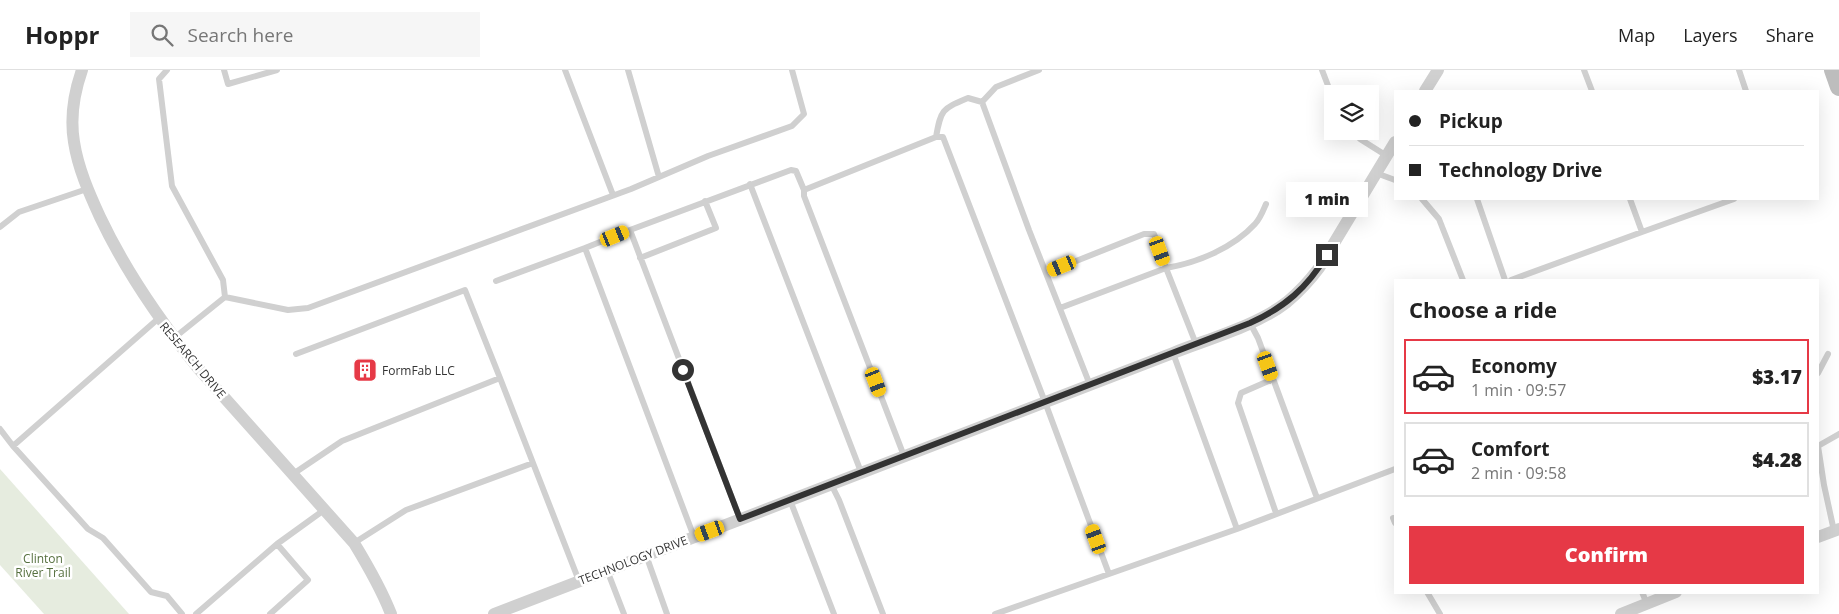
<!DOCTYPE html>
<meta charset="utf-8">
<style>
body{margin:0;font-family:"Open Sans",sans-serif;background:#f6f6f6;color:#222;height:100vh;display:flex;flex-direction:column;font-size:19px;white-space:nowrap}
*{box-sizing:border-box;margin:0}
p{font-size:16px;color:#767676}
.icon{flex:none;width:28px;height:28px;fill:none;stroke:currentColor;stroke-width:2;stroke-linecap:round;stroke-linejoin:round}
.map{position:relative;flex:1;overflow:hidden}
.drawer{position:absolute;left:1394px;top:209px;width:425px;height:315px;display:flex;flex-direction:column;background:#fff;border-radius:0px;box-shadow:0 5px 20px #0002}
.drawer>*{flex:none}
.hud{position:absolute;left:1394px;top:20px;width:425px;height:110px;border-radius:0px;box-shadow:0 5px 20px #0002;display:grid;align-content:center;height:110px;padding:0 15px;background:#fff}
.tools{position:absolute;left:1324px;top:15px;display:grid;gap:10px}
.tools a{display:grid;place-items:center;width:55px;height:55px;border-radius:0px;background:#fff;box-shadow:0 5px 20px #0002;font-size:25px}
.end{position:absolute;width:22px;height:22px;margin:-11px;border:6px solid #333;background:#fff;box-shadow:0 0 0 2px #fff}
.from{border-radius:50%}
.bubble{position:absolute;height:35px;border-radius:0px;background:#fff;box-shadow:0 5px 20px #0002;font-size:16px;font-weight:800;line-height:35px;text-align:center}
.car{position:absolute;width:15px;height:30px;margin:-15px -8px;border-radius:6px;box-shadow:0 0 4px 1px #0007;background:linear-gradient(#f5c518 24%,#345 0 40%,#f5c518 0 76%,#345 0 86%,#f5c518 0)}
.hud b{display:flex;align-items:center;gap:18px;height:48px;font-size:19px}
.hud b+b{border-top:1px solid #e0e0e0}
.hud i{width:12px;height:12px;background:#222}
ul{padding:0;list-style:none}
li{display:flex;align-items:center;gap:15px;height:75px;margin:0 10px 8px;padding:0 5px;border:2px solid #e0e0e0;border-radius:0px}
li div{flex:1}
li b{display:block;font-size:19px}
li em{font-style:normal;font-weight:800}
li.selected{border-color:#e63946}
li>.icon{width:45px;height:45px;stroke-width:1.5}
h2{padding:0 15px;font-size:22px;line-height:60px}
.button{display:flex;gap:10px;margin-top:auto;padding:10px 15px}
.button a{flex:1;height:58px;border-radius:0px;background:#e63946;color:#fff;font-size:20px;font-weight:800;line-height:58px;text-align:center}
header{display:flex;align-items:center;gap:30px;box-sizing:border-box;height:70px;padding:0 25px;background:#fff;border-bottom:1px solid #e0e0e0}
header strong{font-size:24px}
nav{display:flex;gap:28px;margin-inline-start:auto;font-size:18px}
.search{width:350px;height:45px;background:#f6f6f6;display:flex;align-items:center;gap:12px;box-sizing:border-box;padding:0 18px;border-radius:0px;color:#767676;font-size:19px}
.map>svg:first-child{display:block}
.green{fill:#e6ecdf}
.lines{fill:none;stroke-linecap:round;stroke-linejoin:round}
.service{stroke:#d0d0d0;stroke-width:6}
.minor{stroke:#d0d0d0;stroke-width:12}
.secondary{stroke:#bdbdbd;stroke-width:18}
.route{stroke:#333;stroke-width:6}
.labels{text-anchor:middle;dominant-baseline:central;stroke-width:5;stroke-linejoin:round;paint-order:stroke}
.street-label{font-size:12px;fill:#333;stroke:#fff}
.poi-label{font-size:12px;fill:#333;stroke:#fff;text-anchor:start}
.park-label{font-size:12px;fill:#56703f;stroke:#fff}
</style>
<header>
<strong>Hoppr</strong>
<div class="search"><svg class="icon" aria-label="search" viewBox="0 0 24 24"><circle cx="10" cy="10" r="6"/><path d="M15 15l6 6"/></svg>Search here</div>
<nav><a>Map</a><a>Layers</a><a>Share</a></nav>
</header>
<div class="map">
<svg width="1839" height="544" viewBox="0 0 1839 544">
<rect width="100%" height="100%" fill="#fff"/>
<path class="green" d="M 0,399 L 129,544 L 44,544 L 0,495 Z"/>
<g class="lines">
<path class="service" d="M 167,0 L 159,9 L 172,116 L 223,210 L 225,227
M 224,0 L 228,14 L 277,0
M 565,0 L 613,125
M 628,0 L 659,107
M 1039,0 L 996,17 L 982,32 L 1029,160 L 1090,315
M 1322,0 L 1332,26
M 1584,0 L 1592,21
M 1739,0 L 1746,21
M 1352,61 L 1360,69 L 1387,86
M 936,67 C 941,39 942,39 968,28 L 982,32
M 1376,103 L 1395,110
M 750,114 L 861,402
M 1422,129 L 1439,149 L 1463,210
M 1477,129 L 1505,210
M 1630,129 L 1642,162 L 1734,129
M 0,157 L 19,142 L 87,119
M 585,178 L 630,160
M 640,188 L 716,158 L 705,131
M 1046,203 L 1144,164 L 1154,164 L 1166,198 C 1197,193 1233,178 1255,154 C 1260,149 1263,141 1266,134
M 1511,210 L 1642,162
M 496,211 L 585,178 L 694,467
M 1060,238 L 1166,198 L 1196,274
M 1250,253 L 1258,268 L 1317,428
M 174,268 L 225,227 L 288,240 L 308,238 L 631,119 L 708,86 L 792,56 L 804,44 L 792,0
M 296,284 L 465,220 L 500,308
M 1818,303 L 1828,284
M 1273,309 L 1241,323 L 1238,333 L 1276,443
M 0,359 L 13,376 L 88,459 L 103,468 L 151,522 L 167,526 L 182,544
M 13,376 L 159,248
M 1818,376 L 1824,415 L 1834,461
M 1818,376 L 1839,364
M 904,386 L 804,126 L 804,120 L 936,67 L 943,67 L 1045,332 L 1109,504 L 1237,459 L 1173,283
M 293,404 L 342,371 L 500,308 L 533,393
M 831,414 L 839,430 L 883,544
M 790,430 L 834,544
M 1393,448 L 1395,453
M 740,449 L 630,160 L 791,100 L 796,101 L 804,120
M 1237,459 L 1395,399
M 354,473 L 406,440 L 533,393 L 579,511
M 646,485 L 667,544
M 607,500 L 624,544
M 1427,522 L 1440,544
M 1642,522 L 1647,534
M 196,544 L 277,474 L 324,440
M 270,544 L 308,510 L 277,474
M 995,544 L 1109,504"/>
<path class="minor" d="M 82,0 C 74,23 70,48 74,72 C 78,98 89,123 100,147 C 126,202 160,251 198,298 L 354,473 C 368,496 381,518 391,544
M 1425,21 L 1438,0
M 1818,467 L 1839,459
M 494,544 L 1173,283 C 1208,269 1258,255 1287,232 C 1299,222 1310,210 1319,198 L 1395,72
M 1621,544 L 1676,522"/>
<path class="secondary" d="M 1833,0 L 1839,17"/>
</g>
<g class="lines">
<path class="route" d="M 683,300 L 740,449 L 1250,253 C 1285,237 1307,218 1327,185"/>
</g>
<defs>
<g id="building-square" transform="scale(1.25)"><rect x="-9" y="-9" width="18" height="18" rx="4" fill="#e63946" stroke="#fff"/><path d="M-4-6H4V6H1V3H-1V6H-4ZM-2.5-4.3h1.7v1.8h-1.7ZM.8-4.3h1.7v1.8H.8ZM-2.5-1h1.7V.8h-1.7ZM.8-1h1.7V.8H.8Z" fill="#fff"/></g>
</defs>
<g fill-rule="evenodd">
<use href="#building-square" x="365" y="300"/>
</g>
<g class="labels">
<g class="street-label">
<text transform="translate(193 290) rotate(50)">RESEARCH DRIVE</text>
<text transform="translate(633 490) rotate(-21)">TECHNOLOGY DRIVE</text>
</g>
<g class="poi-label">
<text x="382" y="300">FormFab LLC</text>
</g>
<g class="park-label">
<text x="43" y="488">Clinton<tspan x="43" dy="14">River Trail</tspan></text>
</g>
</g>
</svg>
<div class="tools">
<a><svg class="icon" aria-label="layers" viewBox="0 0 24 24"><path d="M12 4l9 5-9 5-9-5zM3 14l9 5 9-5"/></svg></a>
</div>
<i class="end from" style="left:683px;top:300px"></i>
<i class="end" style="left:1327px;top:185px"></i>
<div class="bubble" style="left:1286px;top:112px;width:82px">1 min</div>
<i class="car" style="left:615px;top:166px;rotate:68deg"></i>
<i class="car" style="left:1160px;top:181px;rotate:160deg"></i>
<i class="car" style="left:1062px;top:196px;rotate:248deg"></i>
<i class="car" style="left:1268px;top:296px;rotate:160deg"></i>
<i class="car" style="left:876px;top:312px;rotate:159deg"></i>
<i class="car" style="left:710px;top:461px;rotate:250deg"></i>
<i class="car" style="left:1096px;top:469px;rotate:340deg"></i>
<div class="hud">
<b><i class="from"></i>Pickup</b>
<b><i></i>Technology Drive</b>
</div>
<section class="drawer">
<h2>Choose a ride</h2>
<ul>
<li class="selected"><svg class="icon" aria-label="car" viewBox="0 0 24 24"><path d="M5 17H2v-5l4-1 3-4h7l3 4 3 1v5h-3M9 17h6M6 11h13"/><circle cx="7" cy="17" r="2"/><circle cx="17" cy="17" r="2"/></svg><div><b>Economy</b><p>1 min · 09:57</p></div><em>$3.17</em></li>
<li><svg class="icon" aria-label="car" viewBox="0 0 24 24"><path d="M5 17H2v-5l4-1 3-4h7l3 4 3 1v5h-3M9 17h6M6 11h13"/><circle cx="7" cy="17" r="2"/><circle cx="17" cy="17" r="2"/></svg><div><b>Comfort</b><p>2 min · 09:58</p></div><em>$4.28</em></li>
</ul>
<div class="button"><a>Confirm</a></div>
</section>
</div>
